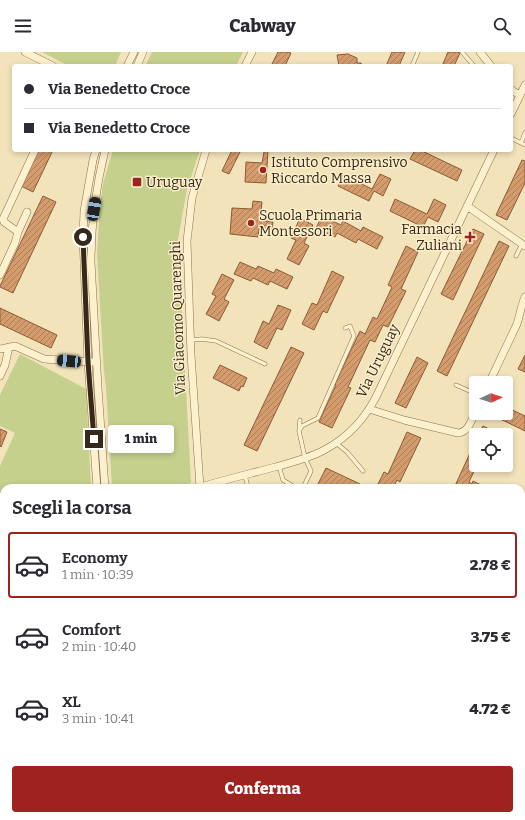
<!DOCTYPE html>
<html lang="it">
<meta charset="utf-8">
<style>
body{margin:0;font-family:Bitter,serif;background:#f2f2f3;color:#2b2b33;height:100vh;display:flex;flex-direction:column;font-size:15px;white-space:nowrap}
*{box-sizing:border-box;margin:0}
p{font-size:13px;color:#7c7c81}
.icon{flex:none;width:22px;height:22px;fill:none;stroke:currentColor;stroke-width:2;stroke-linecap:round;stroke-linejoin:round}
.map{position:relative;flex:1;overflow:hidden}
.drawer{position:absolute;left:0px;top:432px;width:525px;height:336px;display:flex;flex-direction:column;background:#fff;border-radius:12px 12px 0 0;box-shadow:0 2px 6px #0003}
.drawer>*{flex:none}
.banner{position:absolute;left:12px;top:12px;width:501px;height:88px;border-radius:4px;box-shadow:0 2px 6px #0003;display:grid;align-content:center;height:88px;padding:0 12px;background:#fff}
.needle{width:26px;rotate:86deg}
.controls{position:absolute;left:469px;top:324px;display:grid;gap:8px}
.controls a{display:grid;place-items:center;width:44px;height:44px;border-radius:4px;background:#fff;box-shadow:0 2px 6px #0003;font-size:20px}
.end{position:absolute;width:18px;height:18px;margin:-9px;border:5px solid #372919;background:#fff;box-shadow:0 0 0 2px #fff}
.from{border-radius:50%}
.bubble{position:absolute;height:28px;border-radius:4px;background:#fff;box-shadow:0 2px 6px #0003;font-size:13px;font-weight:800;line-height:28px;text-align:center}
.car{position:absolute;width:12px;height:24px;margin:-12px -6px;border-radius:5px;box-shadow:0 0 3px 1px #0007;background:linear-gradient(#222 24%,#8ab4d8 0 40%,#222 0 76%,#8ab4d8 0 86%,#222 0)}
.banner b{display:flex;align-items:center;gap:14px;height:38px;font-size:15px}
.banner b+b{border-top:1px solid #e1e1e2}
.banner i{width:10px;height:10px;background:#2b2b33}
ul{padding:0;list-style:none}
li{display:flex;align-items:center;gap:12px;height:66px;margin:0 8px 6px;padding:0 4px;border:2px solid transparent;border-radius:4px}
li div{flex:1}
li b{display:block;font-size:15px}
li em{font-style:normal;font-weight:800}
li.current{border-color:#9e221d}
li>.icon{width:36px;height:36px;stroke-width:1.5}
h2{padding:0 12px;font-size:18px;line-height:48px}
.button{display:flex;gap:8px;margin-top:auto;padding:8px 12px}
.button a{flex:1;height:46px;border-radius:4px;background:#9e221d;color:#fff;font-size:16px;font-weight:800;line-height:46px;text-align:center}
header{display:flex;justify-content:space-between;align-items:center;height:52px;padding:0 12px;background:#fff;font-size:18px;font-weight:800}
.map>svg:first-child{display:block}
.green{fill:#c5d08d}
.building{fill:url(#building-hatch);stroke:#8b5c36}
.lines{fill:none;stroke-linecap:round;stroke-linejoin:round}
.lane-casing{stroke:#8a7253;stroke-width:4.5}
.street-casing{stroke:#8a7253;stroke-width:8}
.primary-casing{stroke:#564028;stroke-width:12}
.lane{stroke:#fcf0cd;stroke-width:3.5}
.street{stroke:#fcf0cd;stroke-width:7}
.primary{stroke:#fadd8c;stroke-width:11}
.route{stroke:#372919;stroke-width:5}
.poi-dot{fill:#9e221d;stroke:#f9edca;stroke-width:1.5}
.labels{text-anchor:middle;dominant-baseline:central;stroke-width:3;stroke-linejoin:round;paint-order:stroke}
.poi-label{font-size:14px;fill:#372919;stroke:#f9edca;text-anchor:start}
.street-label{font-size:14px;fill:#372919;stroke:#f9edca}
</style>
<header><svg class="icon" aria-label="menu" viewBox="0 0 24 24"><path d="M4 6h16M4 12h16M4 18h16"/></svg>Cabway<svg class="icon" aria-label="search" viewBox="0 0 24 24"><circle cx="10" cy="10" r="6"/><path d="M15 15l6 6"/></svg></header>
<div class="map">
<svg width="525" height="768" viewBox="0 0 525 768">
<defs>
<pattern id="building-hatch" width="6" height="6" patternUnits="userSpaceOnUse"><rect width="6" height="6" fill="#d49c6c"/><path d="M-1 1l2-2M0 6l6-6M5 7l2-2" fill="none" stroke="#ad7f58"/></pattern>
</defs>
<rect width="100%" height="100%" fill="#f2e3ba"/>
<path class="green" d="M 42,0 L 121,0 L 115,14 L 69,14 Z
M 152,0 L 243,0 L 236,14 L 145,14 Z
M 113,98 L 200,98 L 187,137 L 178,187 L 191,431 L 176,436 L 112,436 L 106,335 L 104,320 L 97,202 L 100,153 L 103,132 Z
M 20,302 L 86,337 L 91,436 L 4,436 L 4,599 L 0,551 L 0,414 L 15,381 L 0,374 L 0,343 Z
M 19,764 L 60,764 L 59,768 L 19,768 Z
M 86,764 L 268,764 L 271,768 L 85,768 Z"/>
<path class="building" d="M 278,0 L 288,0 L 291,1 L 285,14 L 271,14 Z
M 392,0 L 405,0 L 399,14 L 386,14 Z
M 448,0 L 457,0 L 460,1 L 454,14 L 442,14 Z
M 348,2 L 357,6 L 357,11 L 361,11 L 362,14 L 339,14 L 337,3 Z
M 38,98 L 53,98 L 33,140 L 21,134 Z
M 232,98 L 241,98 L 229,122 L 222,119 Z
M 261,98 L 268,98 L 266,131 L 245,130 L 246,110 L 262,111 L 264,100 Z
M 415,98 L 420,98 L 462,118 L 457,129 L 410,107 Z
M 522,108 L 525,109 L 525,131 L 507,168 L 496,163 Z
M 380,122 L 391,127 L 383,144 L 374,139 L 369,149 L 338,134 L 343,123 L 372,137 Z
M 43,144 L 56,150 L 13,241 L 0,235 L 0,234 Z
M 395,147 L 427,162 L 434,147 L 446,153 L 438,170 L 428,165 L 423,175 L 390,159 Z
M 253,149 L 262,150 L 260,168 L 273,170 L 272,178 L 259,177 L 258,185 L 230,182 L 232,156 L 252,157 Z
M 322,164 L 341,173 L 343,169 L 361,179 L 363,175 L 383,185 L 377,197 L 358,187 L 356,191 L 337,181 L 335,185 L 316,176 Z
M 300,166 L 313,173 L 304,191 L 309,194 L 299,213 L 287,207 L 296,188 L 291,186 Z
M 473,177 L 484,182 L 453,248 L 441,242 Z
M 499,189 L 509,194 L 447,324 L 437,319 Z
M 406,194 L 418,200 L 401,237 L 406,239 L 388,275 L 383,273 L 375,290 L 370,288 L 348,335 L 351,336 L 332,376 L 319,370 L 336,333 L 335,332 L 360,279 L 365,282 L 373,265 L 377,267 L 392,235 L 388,233 Z
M 240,210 L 256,217 L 258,214 L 274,221 L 276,217 L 293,225 L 287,237 L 270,229 L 268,233 L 253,226 L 251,229 L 234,222 Z
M 332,219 L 344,225 L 327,261 L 323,259 L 314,278 L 302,272 L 312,251 L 317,253 Z
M 222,222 L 234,228 L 224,247 L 229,250 L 219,269 L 206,262 L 216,244 L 212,242 Z
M 278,253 L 291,258 L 282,278 L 277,276 L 267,297 L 254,290 L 263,269 L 269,272 Z
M 0,256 L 57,283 L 51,296 L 0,272 Z
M 291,295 L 304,301 L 257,399 L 244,393 Z
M 525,303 L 525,320 L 518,317 Z
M 417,305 L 428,311 L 406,356 L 395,351 Z
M 220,313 L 247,326 L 243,335 L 241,334 L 239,339 L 213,326 Z
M 506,355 L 525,364 L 525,379 L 488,361 L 506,361 Z
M 483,374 L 493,379 L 491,383 L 478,383 Z
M 0,377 L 7,380 L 1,395 L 0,394 Z
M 407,380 L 421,386 L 400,430 L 397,428 L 393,436 L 376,436 L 384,420 L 388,422 Z
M 476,388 L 476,413 L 477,413 L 469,430 L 472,432 L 473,429 L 487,436 L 454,436 Z
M 326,416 L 360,432 L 358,436 L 316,436 Z
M 521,452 L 525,454 L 525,459 L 522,467 Z
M 525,692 L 525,716 L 521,714 L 521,700 Z
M 521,745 L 525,747 L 525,768 L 508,768 L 500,764 L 521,764 Z
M 489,764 L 500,764 L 508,768 L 487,768 Z"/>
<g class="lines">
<g class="lane-casing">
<path id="lane" d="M 462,0 L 474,14
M 412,14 L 418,0
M 511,86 L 525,93
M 521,91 L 525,81
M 516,204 L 522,192
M 191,288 L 202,287 L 216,289 L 265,312
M 456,333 L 476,342
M 300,368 L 299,379 L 302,374 L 318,366 L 354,284 L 350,274 L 345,276
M 299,379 L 305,406 L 311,419 L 303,436 L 302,436
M 336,391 L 347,400 L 363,419
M 279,414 L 283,428 L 296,436
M 245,423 L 248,436
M 521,656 L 525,648
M 298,764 L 307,768
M 465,768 L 467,764"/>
</g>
<g class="street-casing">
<path id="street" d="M 25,0 L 53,14
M 480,0 L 491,14
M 127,14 L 134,0
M 137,14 L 143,0
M 245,14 L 252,0
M 511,37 L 513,39 L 520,43
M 511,62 L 525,33
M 96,98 L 93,108 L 84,159 L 83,185 L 88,310 L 97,436
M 105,98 C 96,135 91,172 91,210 L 98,336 L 105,436
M 467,154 L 525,194
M 18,180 L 4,170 L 3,167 L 35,98
M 0,223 L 15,191 L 18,180 L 27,160
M 0,297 L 15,294 L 44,307 L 93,310
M 0,324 L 5,313 L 9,295
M 489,331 L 517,272 C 520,263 521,254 525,245
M 369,357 L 404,368 L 458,381 C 469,380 472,367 476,358
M 200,435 L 191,303 L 187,189 L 192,146 L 206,98
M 198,436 C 223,428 249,422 275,415 C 292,410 311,406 326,397 C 348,385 365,366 376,345 L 494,98
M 0,631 L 4,671
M 521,639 L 525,641
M 14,764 L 14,768
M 68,768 L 69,764
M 78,768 L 78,764"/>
</g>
<g class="primary-casing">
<path id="primary" d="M 521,535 L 525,527
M 521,566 L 525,558
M 407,768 L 409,764
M 419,768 L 421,764"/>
</g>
<use href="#lane" class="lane"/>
<use href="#street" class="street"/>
<use href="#primary" class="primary"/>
</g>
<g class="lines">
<path class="route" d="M 83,185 L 88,310 L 94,387"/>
</g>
<g class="poi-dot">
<circle cx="263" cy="118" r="4"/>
<rect x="132" y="125" width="10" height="10" rx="2"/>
<circle cx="251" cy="171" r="4"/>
<path d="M468 179h4v4h4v4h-4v4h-4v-4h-4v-4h4z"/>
</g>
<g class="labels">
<g class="poi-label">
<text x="271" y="110">Istituto Comprensivo<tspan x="271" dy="16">Riccardo Massa</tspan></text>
<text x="146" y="130">Uruguay</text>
<text x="259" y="163">Scuola Primaria<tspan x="259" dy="16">Montessori</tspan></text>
<text x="462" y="177" text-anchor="end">Farmacia<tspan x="462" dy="16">Zuliani</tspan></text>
</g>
<g class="street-label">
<text transform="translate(178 266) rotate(-92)">Via Giacomo Quarenghi</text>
<text transform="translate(378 309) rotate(-64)">Via Uruguay</text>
</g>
</g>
</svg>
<div class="controls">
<a><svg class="needle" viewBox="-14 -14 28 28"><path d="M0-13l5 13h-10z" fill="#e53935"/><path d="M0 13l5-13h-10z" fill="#7c7c81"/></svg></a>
<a><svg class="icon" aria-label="locate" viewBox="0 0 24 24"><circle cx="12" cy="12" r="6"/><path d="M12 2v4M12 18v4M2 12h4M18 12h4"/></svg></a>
</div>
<i class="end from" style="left:83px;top:185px"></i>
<i class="end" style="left:94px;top:387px"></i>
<div class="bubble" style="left:108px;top:373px;width:66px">1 min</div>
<i class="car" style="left:94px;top:157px;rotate:9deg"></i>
<i class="car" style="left:69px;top:309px;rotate:275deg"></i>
<div class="banner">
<b><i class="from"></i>Via Benedetto Croce</b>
<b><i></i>Via Benedetto Croce</b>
</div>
<section class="drawer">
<h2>Scegli la corsa</h2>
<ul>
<li class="current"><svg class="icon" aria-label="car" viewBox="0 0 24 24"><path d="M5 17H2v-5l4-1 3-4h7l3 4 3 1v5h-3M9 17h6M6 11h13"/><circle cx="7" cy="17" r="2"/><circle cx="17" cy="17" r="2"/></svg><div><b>Economy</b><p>1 min · 10:39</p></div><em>2.78 €</em></li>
<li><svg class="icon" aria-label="car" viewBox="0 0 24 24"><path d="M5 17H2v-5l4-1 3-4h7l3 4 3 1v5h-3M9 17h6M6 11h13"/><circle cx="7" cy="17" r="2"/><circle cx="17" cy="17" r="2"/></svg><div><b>Comfort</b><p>2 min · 10:40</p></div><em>3.75 €</em></li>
<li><svg class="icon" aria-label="car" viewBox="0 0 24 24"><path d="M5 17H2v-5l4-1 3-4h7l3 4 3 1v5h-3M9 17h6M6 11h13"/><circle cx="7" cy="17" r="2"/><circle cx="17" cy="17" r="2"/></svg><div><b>XL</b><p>3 min · 10:41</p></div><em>4.72 €</em></li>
</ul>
<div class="button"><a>Conferma</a></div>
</section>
</div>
